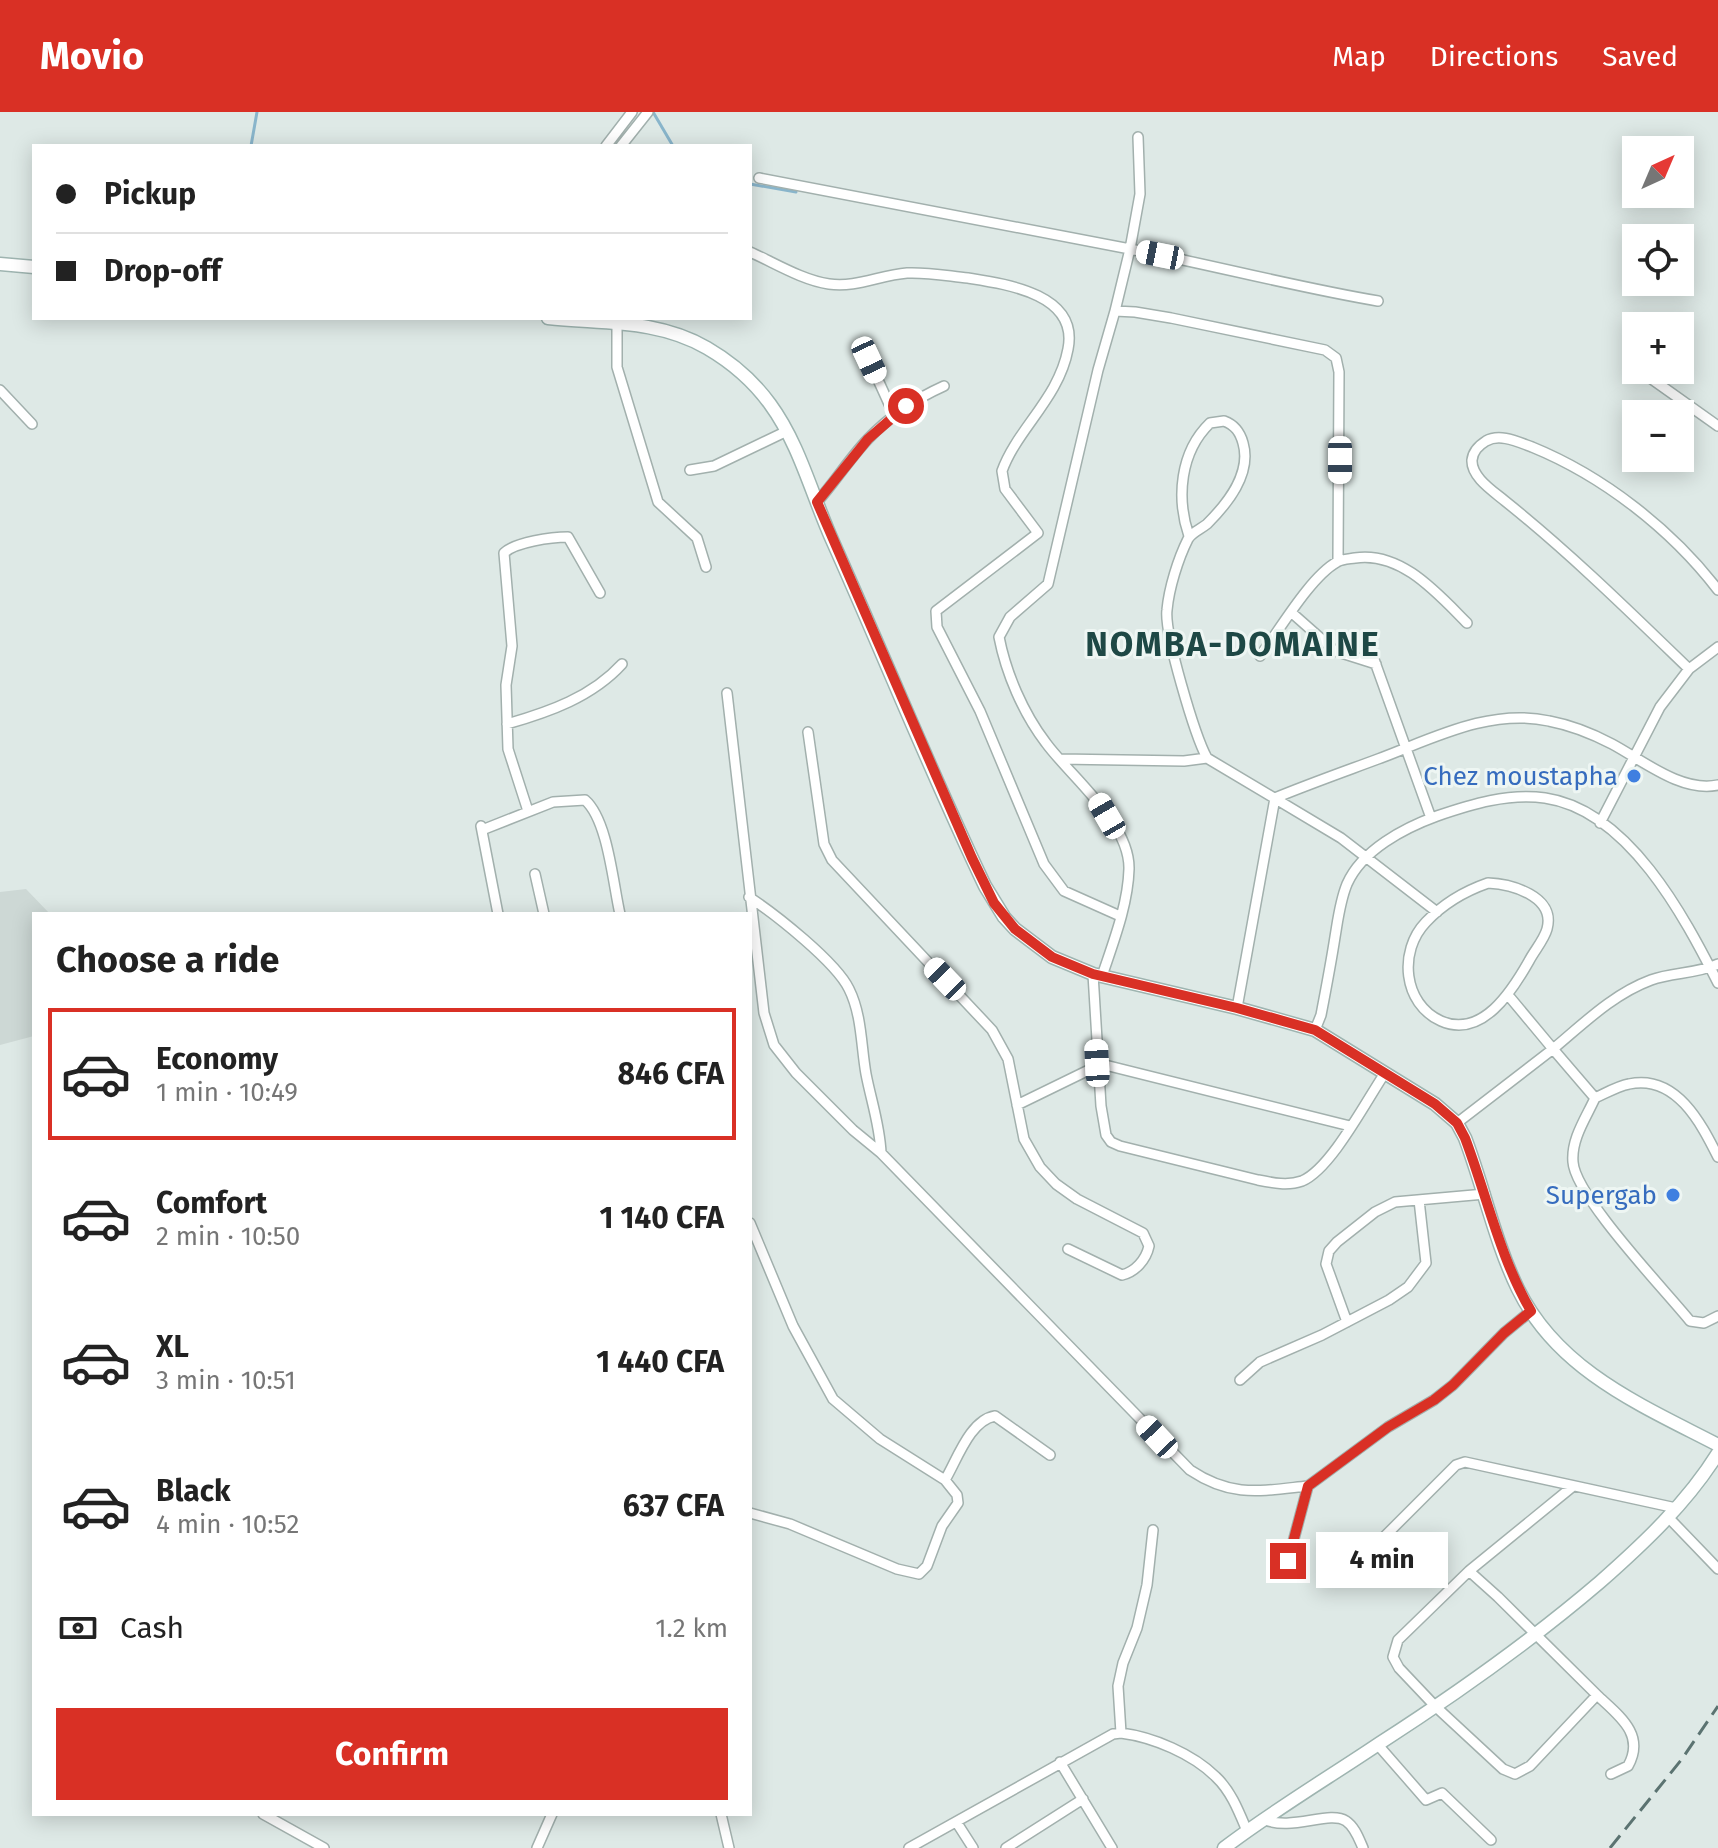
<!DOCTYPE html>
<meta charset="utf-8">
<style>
body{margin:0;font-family:"Fira Sans",sans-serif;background:#f2f2f2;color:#222;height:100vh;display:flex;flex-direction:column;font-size:30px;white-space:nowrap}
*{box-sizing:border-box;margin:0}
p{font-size:26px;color:#767676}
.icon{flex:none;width:44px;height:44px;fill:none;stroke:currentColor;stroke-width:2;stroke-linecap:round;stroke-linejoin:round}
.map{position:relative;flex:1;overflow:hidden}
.drawer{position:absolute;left:32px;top:800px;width:720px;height:904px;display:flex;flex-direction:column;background:#fff;border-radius:0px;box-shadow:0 4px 20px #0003}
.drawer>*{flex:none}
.banner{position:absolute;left:32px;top:32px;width:720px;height:176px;border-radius:0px;box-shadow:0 4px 20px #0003;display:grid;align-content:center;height:176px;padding:0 24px;background:#fff}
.needle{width:52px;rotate:44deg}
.controls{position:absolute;left:1622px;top:24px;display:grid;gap:16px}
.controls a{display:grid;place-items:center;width:72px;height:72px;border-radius:0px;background:#fff;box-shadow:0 4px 20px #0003;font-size:40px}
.end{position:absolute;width:36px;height:36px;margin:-18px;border:10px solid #d93025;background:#fff;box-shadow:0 0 0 4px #fff}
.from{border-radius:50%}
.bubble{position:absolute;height:56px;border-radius:0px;background:#fff;box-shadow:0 4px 20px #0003;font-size:26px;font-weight:700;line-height:56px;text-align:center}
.car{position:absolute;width:24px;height:48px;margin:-24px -12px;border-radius:10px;box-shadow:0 0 6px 2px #0007;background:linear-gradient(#fff 24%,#345 0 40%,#fff 0 76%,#345 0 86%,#fff 0)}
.banner b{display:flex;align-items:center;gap:28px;height:76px;font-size:30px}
.banner b+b{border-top:2px solid #e0e0e0}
.banner i{width:20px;height:20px;background:#222}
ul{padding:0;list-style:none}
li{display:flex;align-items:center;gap:24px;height:132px;margin:0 16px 12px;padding:0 8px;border:4px solid transparent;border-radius:0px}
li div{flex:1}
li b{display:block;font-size:30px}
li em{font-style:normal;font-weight:700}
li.active{border-color:#d93025}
li>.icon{width:72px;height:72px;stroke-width:1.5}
h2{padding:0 24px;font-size:36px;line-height:96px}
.pay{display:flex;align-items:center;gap:20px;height:88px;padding:0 24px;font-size:30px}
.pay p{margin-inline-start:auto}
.button{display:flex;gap:16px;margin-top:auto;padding:16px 24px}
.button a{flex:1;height:92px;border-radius:0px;background:#d93025;color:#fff;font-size:32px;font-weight:700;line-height:92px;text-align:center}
header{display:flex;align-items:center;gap:48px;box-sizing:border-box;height:112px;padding:0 40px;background:#d93025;color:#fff}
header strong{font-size:38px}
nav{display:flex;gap:44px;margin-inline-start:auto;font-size:28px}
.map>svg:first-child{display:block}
.built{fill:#cdd8d5}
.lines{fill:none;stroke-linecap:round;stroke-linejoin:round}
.stream{stroke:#89b5cb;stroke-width:3}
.street-casing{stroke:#a2b0ad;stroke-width:12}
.secondary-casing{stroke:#9eb4b0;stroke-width:15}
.street{stroke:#fff;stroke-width:9}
.secondary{stroke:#fff;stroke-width:12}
.rail{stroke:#5b7371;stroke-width:3;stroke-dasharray:16 8;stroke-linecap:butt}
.route{stroke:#d93025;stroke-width:10}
.shop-dot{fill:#3f7fe0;stroke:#eef6f3;stroke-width:3}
.labels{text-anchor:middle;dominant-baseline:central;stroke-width:6;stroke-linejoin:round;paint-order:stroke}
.shop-label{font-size:26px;fill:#366cbe;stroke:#eef6f3;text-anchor:end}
.district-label{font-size:34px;font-weight:bold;letter-spacing:2px;fill:#1e4845;stroke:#eef6f3}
</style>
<header>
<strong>Movio</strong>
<nav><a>Map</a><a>Directions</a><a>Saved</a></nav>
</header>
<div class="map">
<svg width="1718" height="1736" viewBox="0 0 1718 1736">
<rect width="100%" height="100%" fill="#dee9e6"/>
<path class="built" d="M 26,777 L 50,802 L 34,802 L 34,924 L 0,933 L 0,780 Z"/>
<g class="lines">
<path class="stream" d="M 653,0 L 673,34
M 251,34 L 257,0
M 750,72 L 796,80"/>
<g class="street-casing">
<path id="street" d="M 606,34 L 632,0
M 621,34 L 648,0
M 759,66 L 1130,137 L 1140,82 L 1138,25
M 750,140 C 775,151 802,168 829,172 C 856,176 880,163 907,161 C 927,160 948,164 968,166 C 1006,172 1079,182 1068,237 C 1059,286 1017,317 1002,359 L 1005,377 L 1038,421 L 936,499 L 937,515 L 980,599 L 1044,752 L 1064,779 L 1120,804
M 1115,199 L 1130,137 C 1213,153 1295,175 1378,189
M 617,210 L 617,255 L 658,390 L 697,426 L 706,455
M 869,248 L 894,303
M 1639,258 L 1718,314
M 0,278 L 32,312
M 690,358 L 714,354 L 787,319
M 817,390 C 835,370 849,347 868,327 C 890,304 915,287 944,274
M 1189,424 C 1176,386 1180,340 1210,311 L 1224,309 C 1235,313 1240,320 1243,331 C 1252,362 1227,392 1207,412 C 1201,417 1192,420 1188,427 C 1178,447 1169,476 1167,498 C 1164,521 1195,624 1207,646 L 1341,726 L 1437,800
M 1292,501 L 1335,539 L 1376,552
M 1371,539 L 1431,706
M 1260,544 C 1279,519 1310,465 1337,450 C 1342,447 1349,447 1355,446 C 1401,439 1437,481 1467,511
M 1689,557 C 1629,499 1570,441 1505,389 C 1493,379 1471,365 1472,348 C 1473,339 1478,334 1486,329 C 1500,321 1518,330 1532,335 C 1603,364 1671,417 1718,478
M 727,581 L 764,901 L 774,933 L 796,961 L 853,1018 L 881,1041 L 1190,1358 C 1232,1386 1260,1379 1308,1374
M 507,612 C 549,600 592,585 622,552
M 808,620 L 824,732 L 832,748 L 992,918 L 1008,947 L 1024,1027 L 1040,1055 L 1056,1072 L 1077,1087 L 1143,1121 L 1149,1134 C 1146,1148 1135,1160 1122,1163 L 1068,1137
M 1060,647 L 1184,649 L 1207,646
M 528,699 L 508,637 L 506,573 L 512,534 L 504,441 C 515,430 552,425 568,425 L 600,481
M 1600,711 L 1660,595 L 1689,557 L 1718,535
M 481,714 L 498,802
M 482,718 L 553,690 L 585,688 C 608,708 613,772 620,802
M 535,762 L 544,802
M 1488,771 C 1511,772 1556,784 1547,817 C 1544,828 1534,839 1529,849 C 1512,879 1482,927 1441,909 C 1403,892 1398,839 1426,810 C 1442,793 1465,779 1488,771 Z
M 749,785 C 775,802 836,850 849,877 C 862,903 861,934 866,962 C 871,988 880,1014 881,1041
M 1093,862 L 1101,994 L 1106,1023 L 1111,1030 L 1120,1034 L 1258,1068 C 1273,1071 1288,1074 1302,1069 C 1331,1057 1366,989 1385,961
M 1102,864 C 1113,831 1128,793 1129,757 C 1130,711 1070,664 1046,631 C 1023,601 1006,561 999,525 L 1010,505 L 1048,472 L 1098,258 L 1115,199 L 1135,200 L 1171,206 L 1325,238 L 1336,246 L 1339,260 L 1338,449
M 1237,896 L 1275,686 C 1309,672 1343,660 1378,647 C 1432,627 1489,596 1549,609 C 1570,613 1593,622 1612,632 C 1642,648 1682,681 1718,673
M 1315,918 L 1321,903 C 1326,877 1331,851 1335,825 C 1338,807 1340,789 1347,772 C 1362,738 1404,716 1437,704 C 1472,692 1508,681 1545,686 C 1628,698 1684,804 1718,871
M 1097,951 L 1350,1014
M 1595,986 L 1553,937 C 1583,912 1613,882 1651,868 C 1672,860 1697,862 1718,852
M 1017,993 L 1097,954
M 1457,1011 L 1553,937 L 1508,883
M 1718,1045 C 1701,1011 1676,962 1629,972 C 1618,974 1606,981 1595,986 C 1586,1006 1571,1027 1573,1050 C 1575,1084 1665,1178 1690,1209 L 1704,1211 L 1718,1204
M 750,1111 L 793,1214 L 833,1287 L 880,1327 L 945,1368 L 957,1383 L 958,1391 L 942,1414 L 927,1454 L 919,1462 L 897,1457 L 790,1412 L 750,1401
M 1347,1210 L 1326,1152 L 1329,1139 L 1337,1130 L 1375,1100 L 1395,1090 L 1485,1082
M 1240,1268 L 1260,1250 L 1322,1223 L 1389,1188 L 1408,1175 L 1426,1151 L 1419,1088
M 945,1368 C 957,1348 970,1308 995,1304 L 1050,1343
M 1668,1405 L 1718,1457
M 1371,1438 L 1456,1353 L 1465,1350 L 1676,1396
M 1288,1449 L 1308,1374 L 1388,1315 L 1434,1288 L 1453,1273 L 1504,1221 L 1531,1199
M 1469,1459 L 1498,1485 L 1597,1583 L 1530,1654 L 1515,1662 L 1503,1657 L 1435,1594 L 1399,1556 L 1393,1545 L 1398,1528 L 1469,1459 L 1572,1375
M 1597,1583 C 1618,1603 1646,1622 1628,1654 L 1611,1662
M 1121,1621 L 1118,1574 L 1123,1551 L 1137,1516 L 1147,1473 L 1153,1418
M 1378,1633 L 1426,1688 L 1442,1681 L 1491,1728
M 1060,1650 L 1112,1736
M 263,1702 L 324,1736
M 721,1702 L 729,1736
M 1263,1707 C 1291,1720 1329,1698 1346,1709 C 1355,1715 1359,1727 1363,1736
M 957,1711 L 973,1736
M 537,1736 L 552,1702
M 909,1736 L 1113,1622 L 1121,1621 C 1153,1625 1193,1642 1216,1665 C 1231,1679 1239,1700 1247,1719
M 1006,1736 L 1083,1687"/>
</g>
<g class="secondary-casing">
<path id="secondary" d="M 0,152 L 34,155
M 548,206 C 603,212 657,207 707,236 C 731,250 754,270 770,292 C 800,333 812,384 833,430 C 884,544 931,661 985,774 L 1004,805 L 1015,817 L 1052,845 L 1093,862 L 1237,896 L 1315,918 L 1435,992 L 1457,1011 L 1465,1026 C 1484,1076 1495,1130 1518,1177 C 1558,1259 1643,1294 1718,1333
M 1224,1736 C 1274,1698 1328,1666 1380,1631 C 1456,1582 1531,1529 1600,1470 C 1643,1432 1687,1391 1718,1341"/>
</g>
<use href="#street" class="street"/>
<use href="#secondary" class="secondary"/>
<path class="rail" d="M 1610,1736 L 1682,1647 L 1718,1594"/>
</g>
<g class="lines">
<path class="route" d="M 906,294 L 868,327 L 817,390 L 972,746 L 994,791 L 1015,817 L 1052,845 L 1093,862 L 1237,896 L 1315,918 L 1435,992 L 1457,1011 L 1465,1026 C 1487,1084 1500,1146 1531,1199 L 1504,1221 L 1453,1273 L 1434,1288 L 1388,1315 L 1308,1374 L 1288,1449"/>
</g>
<g class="shop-dot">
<circle cx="1634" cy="664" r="8"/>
<circle cx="1673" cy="1083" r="8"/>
</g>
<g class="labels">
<g class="shop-label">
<text x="1618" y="664">Chez moustapha</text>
<text x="1657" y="1083">Supergab</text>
</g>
<g class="district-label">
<text x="1233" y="532">NOMBA-DOMAINE</text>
</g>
</g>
</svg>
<div class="controls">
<a><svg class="needle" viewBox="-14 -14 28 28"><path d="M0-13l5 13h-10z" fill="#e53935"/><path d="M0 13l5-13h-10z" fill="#767676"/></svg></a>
<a><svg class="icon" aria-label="locate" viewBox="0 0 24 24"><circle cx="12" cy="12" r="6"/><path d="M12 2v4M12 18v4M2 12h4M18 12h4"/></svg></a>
<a>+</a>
<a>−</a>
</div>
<i class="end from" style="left:906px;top:294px"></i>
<i class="end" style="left:1288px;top:1449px"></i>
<div class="bubble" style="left:1316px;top:1420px;width:132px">4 min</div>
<i class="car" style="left:1160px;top:143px;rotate:281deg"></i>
<i class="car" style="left:869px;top:248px;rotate:155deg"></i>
<i class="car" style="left:1340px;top:348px;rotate:180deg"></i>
<i class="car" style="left:1107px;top:704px;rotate:330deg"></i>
<i class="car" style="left:945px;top:867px;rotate:316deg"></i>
<i class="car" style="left:1097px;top:951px;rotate:357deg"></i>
<i class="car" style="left:1157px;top:1325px;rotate:317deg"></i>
<div class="banner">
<b><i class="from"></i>Pickup</b>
<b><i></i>Drop-off</b>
</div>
<section class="drawer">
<h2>Choose a ride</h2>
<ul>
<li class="active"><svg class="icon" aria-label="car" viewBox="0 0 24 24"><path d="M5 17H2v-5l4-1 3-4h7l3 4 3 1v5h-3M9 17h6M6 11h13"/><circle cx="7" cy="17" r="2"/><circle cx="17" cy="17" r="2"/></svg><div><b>Economy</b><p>1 min · 10:49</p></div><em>846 CFA</em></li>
<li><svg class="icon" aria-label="car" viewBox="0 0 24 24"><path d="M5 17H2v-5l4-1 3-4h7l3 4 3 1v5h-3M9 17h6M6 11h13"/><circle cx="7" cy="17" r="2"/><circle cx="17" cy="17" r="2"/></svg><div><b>Comfort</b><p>2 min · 10:50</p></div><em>1 140 CFA</em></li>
<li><svg class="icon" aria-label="car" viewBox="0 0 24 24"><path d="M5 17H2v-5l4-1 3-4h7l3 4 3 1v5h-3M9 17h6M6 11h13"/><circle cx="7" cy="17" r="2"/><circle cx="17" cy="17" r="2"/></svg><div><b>XL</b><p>3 min · 10:51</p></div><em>1 440 CFA</em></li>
<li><svg class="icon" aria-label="car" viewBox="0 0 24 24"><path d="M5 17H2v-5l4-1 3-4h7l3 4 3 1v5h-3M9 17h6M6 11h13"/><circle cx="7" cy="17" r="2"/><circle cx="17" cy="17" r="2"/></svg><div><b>Black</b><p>4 min · 10:52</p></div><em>637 CFA</em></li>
</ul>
<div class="pay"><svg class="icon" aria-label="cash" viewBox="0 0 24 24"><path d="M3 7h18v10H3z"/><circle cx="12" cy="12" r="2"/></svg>Cash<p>1.2 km</p></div>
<div class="button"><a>Confirm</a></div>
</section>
</div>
